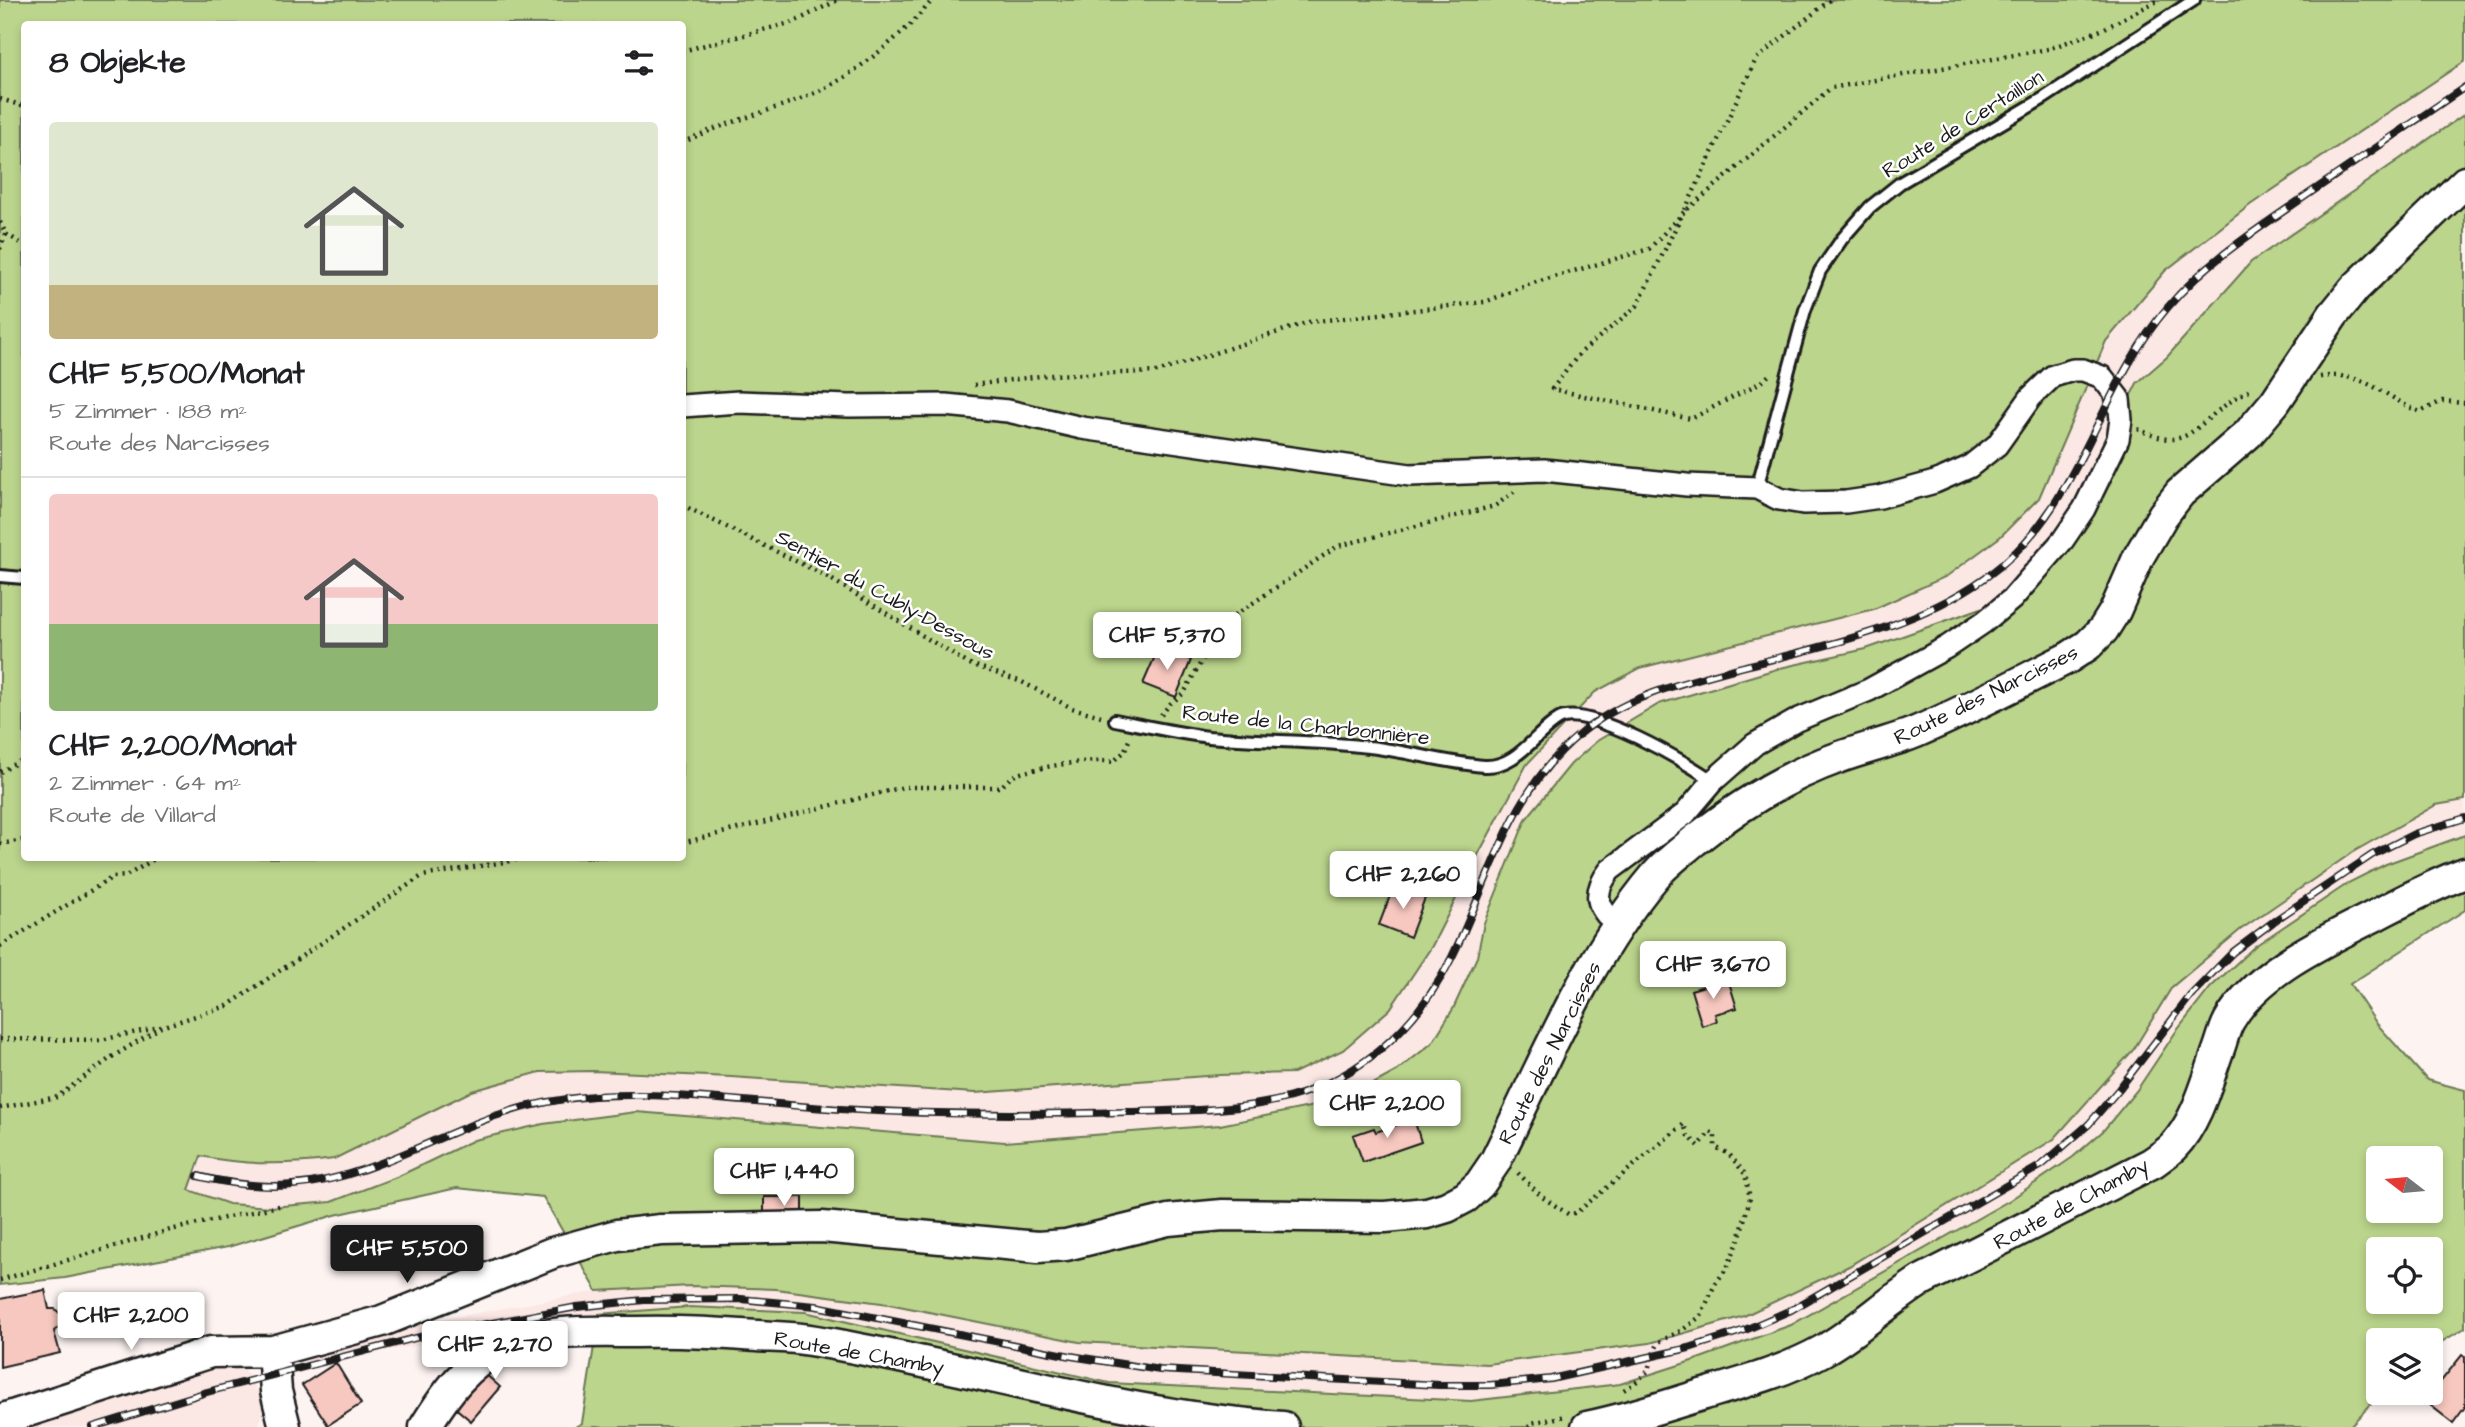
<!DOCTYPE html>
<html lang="de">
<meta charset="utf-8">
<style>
body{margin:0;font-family:"Architects Daughter",sans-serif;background:#f6f6f6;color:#202124;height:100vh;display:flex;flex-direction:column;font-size:26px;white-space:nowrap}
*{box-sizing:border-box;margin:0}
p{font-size:23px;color:#757577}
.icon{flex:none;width:38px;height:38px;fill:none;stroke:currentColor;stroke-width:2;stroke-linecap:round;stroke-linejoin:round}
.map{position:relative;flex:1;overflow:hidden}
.panel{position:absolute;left:21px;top:21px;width:665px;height:840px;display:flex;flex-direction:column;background:#fff;border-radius:7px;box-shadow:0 4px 10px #0003}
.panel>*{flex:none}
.needle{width:46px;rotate:286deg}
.fabs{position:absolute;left:2366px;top:1146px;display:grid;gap:14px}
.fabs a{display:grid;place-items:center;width:77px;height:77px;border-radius:7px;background:#fff;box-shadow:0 4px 10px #0003;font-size:35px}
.price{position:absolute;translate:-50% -60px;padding:0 16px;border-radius:7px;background:#fff;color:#222;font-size:23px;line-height:46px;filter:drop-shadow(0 2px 4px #0008)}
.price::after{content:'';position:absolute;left:50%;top:42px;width:21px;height:16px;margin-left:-10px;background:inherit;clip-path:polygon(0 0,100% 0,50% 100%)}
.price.selected{background:#1c1c1c;color:#fff}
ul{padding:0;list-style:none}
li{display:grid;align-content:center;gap:14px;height:371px;padding:0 28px}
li+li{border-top:2px solid #e0e0e0}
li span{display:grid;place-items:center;height:217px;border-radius:7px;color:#555}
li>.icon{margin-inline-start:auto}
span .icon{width:126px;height:126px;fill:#fffc;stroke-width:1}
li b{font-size:30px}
h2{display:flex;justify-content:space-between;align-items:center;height:84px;padding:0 28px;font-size:30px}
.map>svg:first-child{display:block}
</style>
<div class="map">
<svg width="2465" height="1427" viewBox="0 0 2465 1427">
<rect width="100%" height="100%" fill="#fdf4f2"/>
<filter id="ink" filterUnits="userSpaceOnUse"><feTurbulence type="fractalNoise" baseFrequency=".0143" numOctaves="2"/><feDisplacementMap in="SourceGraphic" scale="14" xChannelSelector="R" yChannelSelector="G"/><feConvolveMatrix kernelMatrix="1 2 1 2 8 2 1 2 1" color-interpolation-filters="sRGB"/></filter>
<g filter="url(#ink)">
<path fill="#fbe7e3" d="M2465,61V114L2251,262L2167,357L2137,383L2078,504L2022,580L1987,607L1866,649L1780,668L1659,704L1597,741L1571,764L1526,819L1484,923L1477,957L1453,1009L1432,1043L1397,1071L1344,1100L1220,1125L1005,1142L636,1112L399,1176L331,1202L271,1207L229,1204L189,1191L201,1156L237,1164L334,1159L472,1091L540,1072L593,1071L731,1077L975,1093L1220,1075L1294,1073L1390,1009L1432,946L1479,853L1527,764L1595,692L1640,668L1874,609L2039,498L2106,341L2165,271L2250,205Z
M2465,800V835L2386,864L2350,882L2255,946L2211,987L2175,1033L2137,1090L2103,1131L2073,1157L2010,1200L1791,1325L1695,1360L1620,1385L1471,1401L1109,1383L805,1312L689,1307L599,1314L413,1346L336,1360L295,1375L314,1352L412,1325L597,1291L691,1286L776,1289L889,1304L1079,1342L1487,1364L1650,1343L1744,1316L1849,1266L2054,1139L2134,1049L2172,987L2240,930L2353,852L2436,805Z
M237,1364L247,1373L265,1405L258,1427H20L218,1366Z"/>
<path fill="#bbd58c" stroke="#6c7854" stroke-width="2" fill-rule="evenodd" d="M0,0H2465V61L2250,205L2165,271L2106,341L2039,498L2000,537L1947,576L1874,609L1640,668L1595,692L1527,764L1479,853L1432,946L1390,1009L1343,1050L1294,1073L1220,1075L975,1093L731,1077L593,1071L540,1072L472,1091L334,1159C289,1165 246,1166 201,1156L189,1190L229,1204L271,1207L331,1202L399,1176L474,1140L543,1124L636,1112L1005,1142L1220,1125L1344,1100L1397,1071L1432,1043L1453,1009L1477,957L1484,923L1526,819L1571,764L1597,741L1659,704L1780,668L1866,649L1987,606L2022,580L2078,504L2137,383L2167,357L2251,262L2465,114V800L2436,805L2353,852L2240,930L2172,987L2134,1049L2054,1139L1849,1266L1744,1316L1650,1343L1487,1364L1079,1342L889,1304L776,1289L691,1286L597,1291L543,1197L457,1188L335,1215L228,1247L65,1278L0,1285ZM24,24H682V858H24Z
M2465,835V910L2350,984L2377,1024L2427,1080L2465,1090V1328L2431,1348V1340H2378V1393H2382L2349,1427H575L582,1423L599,1314L689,1307L805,1312L1109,1383L1471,1401L1620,1384L1695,1360L1791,1325L2010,1200L2073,1157L2103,1131L2137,1090L2175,1033L2211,987L2255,946L2350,882L2386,864ZM2378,1158H2431V1211H2378ZM2378,1250H2431V1302H2378Z"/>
<path fill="#f7c8bf" stroke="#1c1c1c" stroke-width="2" d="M1159,647L1191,660L1176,697L1143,684Z
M1416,886L1428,890L1410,937L1379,925L1393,888L1412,896Z
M1728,979L1737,1008L1715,1014L1717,1021L1702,1026L1691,990Z
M1414,1119L1421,1142L1363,1162L1353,1135L1374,1128L1376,1132Z
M764,1197H803V1220H764Z
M45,1290L49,1309H55L63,1316L61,1325L54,1331L60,1353L0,1367V1299Z
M2462,1355L2465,1357V1407L2453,1423L2425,1401Z
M336,1363L361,1404L328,1425L302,1385Z
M481,1370L500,1387L471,1421L452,1405Z"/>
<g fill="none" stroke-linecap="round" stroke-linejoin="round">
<defs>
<path id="lane" d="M1757,488L1805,310L1820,271L1842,239L1870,207L1900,183L2044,98L2194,0
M0,576L24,578
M1115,720C1146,726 1178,733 1209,737C1262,742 1316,740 1369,747C1407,751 1446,763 1484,766C1517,768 1535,733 1559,719C1586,703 1690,764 1713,781"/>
<path id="street" d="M682,406L739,402L849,406L945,405L1008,411L1082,428L1410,475L1544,470L1687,485L1757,488L1779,499L1803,503L1846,502L1880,497L1935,482L1969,467L1997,445L2031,397L2053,376L2073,370H2083L2102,377L2119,399L2121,420L2118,439L2084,509L2063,540L2012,599L1984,622L1947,647L1869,690L1797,720L1755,744L1713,781L1685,814L1610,870C1592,893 1596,907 1617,925"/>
<path id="secondary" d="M273,1351L276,1391L285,1427
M0,1420L211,1352L273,1351L382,1321L552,1253L617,1235L661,1230L822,1227L1038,1247L1066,1245L1168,1220L1223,1215L1385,1217L1427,1213L1447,1207L1466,1197L1480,1184L1495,1162C1542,1067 1586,958 1655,876C1666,863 1681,852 1694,841C1739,805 1786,776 1840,757C1865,748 1891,742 1916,732C1968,710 2018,683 2068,658L2088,645L2103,630L2115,611L2139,556L2163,515L2180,493L2248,434L2275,402L2333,315L2355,288L2465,182
M425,1427C446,1393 467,1363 505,1346C546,1329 592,1332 636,1332C676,1331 717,1333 757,1336C775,1337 793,1337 810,1340C969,1366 1122,1416 1283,1427
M1587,1427C1626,1419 1663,1407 1701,1395C1742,1383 1784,1372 1822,1351C1858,1331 1887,1302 1922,1280L2152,1163C2159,1158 2167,1153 2173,1147C2197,1122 2207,1082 2218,1051C2222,1041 2224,1030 2229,1021C2258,970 2328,940 2378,914C2407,899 2435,884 2465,873"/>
</defs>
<use href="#lane" stroke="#1c1c1c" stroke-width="16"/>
<use href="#street" stroke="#1c1c1c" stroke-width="26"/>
<use href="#secondary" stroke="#1c1c1c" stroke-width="35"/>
<path stroke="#1c1c1c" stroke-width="4.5" stroke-dasharray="2 5" stroke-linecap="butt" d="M682,51L794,22L838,0
M0,99L24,106
M682,143C726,121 775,111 819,91C853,76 910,30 932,0
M1685,210L1756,59L1830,0
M1681,217L1637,306L1580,353L1552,389L1691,419L1763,381L1771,373
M0,222L6,234L24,245
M0,249L6,234
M2320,377C2364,370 2384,397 2420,412L2442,401L2465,403
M974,385L1048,375L1157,372L1309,322L1485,302L1533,283L1649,249L1683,213L1831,88L2048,49L2101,30L2155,2H2161
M2138,429C2182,450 2187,435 2219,410C2229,402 2240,395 2251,389
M682,505L826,576L967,663L1022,682L1072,708L1101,716
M1161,715L1170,704L1184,693L1218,631L1235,615L1338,546L1495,506L1514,492
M0,772L24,759
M682,843L904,787H1001C1006,782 1011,776 1018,774C1038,767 1094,758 1113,762L1124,752L1130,738
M0,844L24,840
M0,946L113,877L126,876L156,858
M0,1039L101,1040L155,1028
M0,1108L57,1097L112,1057L161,1027L227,1006L422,876L527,858
M1518,1173L1542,1197L1568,1214L1576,1213L1684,1124L1688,1136L1699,1146L1710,1132L1715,1134V1147L1729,1154L1745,1174L1750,1198L1739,1240L1727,1268L1715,1284L1701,1316L1684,1329L1659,1342L1651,1358L1648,1371L1635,1383L1622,1391
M0,1280L170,1230L283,1205
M1529,1427L1531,1423L1566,1416"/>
<use href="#lane" stroke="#fff" stroke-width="10"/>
<use href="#street" stroke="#fff" stroke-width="21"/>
<use href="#secondary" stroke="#fff" stroke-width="30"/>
<defs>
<path id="rail" d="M198,1176C230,1184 261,1188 293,1185C357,1180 415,1147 474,1124C512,1108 553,1099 594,1096C674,1091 760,1104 840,1109C937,1115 1032,1115 1128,1112C1182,1110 1239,1112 1291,1097C1363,1076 1419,1024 1452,957C1491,878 1509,792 1580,734C1622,698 1678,684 1730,670C1817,647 1912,630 1986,577C2082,509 2095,392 2168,307C2207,261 2258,229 2307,195C2359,159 2412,123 2465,87
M93,1427L207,1392L423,1336L577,1307L644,1300L741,1299L816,1306L1071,1356L1160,1370L1439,1385H1490L1551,1379L1689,1348L1745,1330L1791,1310L2042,1165L2089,1124L2119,1089L2191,995L2233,952L2277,919L2372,855L2414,834L2465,818"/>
</defs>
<use href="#rail" stroke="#1c1c1c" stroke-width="8"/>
<use href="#rail" stroke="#fff" stroke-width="5" stroke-dasharray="16" stroke-linecap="butt"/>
</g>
</g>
<g text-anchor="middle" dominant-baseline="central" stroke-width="5" stroke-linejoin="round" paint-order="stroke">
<g font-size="21" fill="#1c1c1c" stroke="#fff">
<text transform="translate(1963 124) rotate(-32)">Route de Certaillon</text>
<text transform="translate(885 595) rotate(29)">Sentier du Cubly-Dessous</text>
<text transform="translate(1986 695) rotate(-26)">Route des Narcisses</text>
<text transform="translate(1306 725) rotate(6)">Route de la Charbonnière</text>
<text transform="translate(1550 1053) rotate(-63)">Route des Narcisses</text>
<text transform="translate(2071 1204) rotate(-28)">Route de Chamby</text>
<text transform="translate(859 1353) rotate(10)">Route de Chamby</text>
</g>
</g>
</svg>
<div class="fabs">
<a><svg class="needle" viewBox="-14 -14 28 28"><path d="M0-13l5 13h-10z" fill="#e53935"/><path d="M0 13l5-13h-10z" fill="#757577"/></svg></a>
<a><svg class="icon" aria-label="locate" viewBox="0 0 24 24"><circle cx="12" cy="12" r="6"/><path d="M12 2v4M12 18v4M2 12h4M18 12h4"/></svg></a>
<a><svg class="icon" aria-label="layers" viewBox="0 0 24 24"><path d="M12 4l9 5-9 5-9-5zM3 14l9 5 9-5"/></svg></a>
</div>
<b class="price" style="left:1167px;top:672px">CHF 5,370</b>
<b class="price" style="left:1403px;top:911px">CHF 2,260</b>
<b class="price" style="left:1713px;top:1001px">CHF 3,670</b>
<b class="price" style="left:1387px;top:1140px">CHF 2,200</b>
<b class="price" style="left:784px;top:1208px">CHF 1,440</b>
<b class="price selected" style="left:407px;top:1285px">CHF 5,500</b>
<b class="price" style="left:131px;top:1352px">CHF 2,200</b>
<b class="price" style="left:495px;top:1381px">CHF 2,270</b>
<section class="panel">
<h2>8 Objekte<svg class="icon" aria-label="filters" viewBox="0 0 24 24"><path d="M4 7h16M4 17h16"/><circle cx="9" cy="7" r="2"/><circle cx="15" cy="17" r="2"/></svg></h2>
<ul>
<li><span style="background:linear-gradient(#dfe7d0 75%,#c2b280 0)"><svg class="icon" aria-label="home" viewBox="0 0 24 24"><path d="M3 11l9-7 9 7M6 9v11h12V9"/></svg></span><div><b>CHF 5,500/Monat</b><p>5 Zimmer · 188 m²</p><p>Route des Narcisses</p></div></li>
<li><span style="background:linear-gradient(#f6c9c9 60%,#8fb573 0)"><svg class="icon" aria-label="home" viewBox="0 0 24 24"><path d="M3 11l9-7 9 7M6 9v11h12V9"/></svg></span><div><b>CHF 2,200/Monat</b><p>2 Zimmer · 64 m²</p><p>Route de Villard</p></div></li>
</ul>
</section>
</div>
